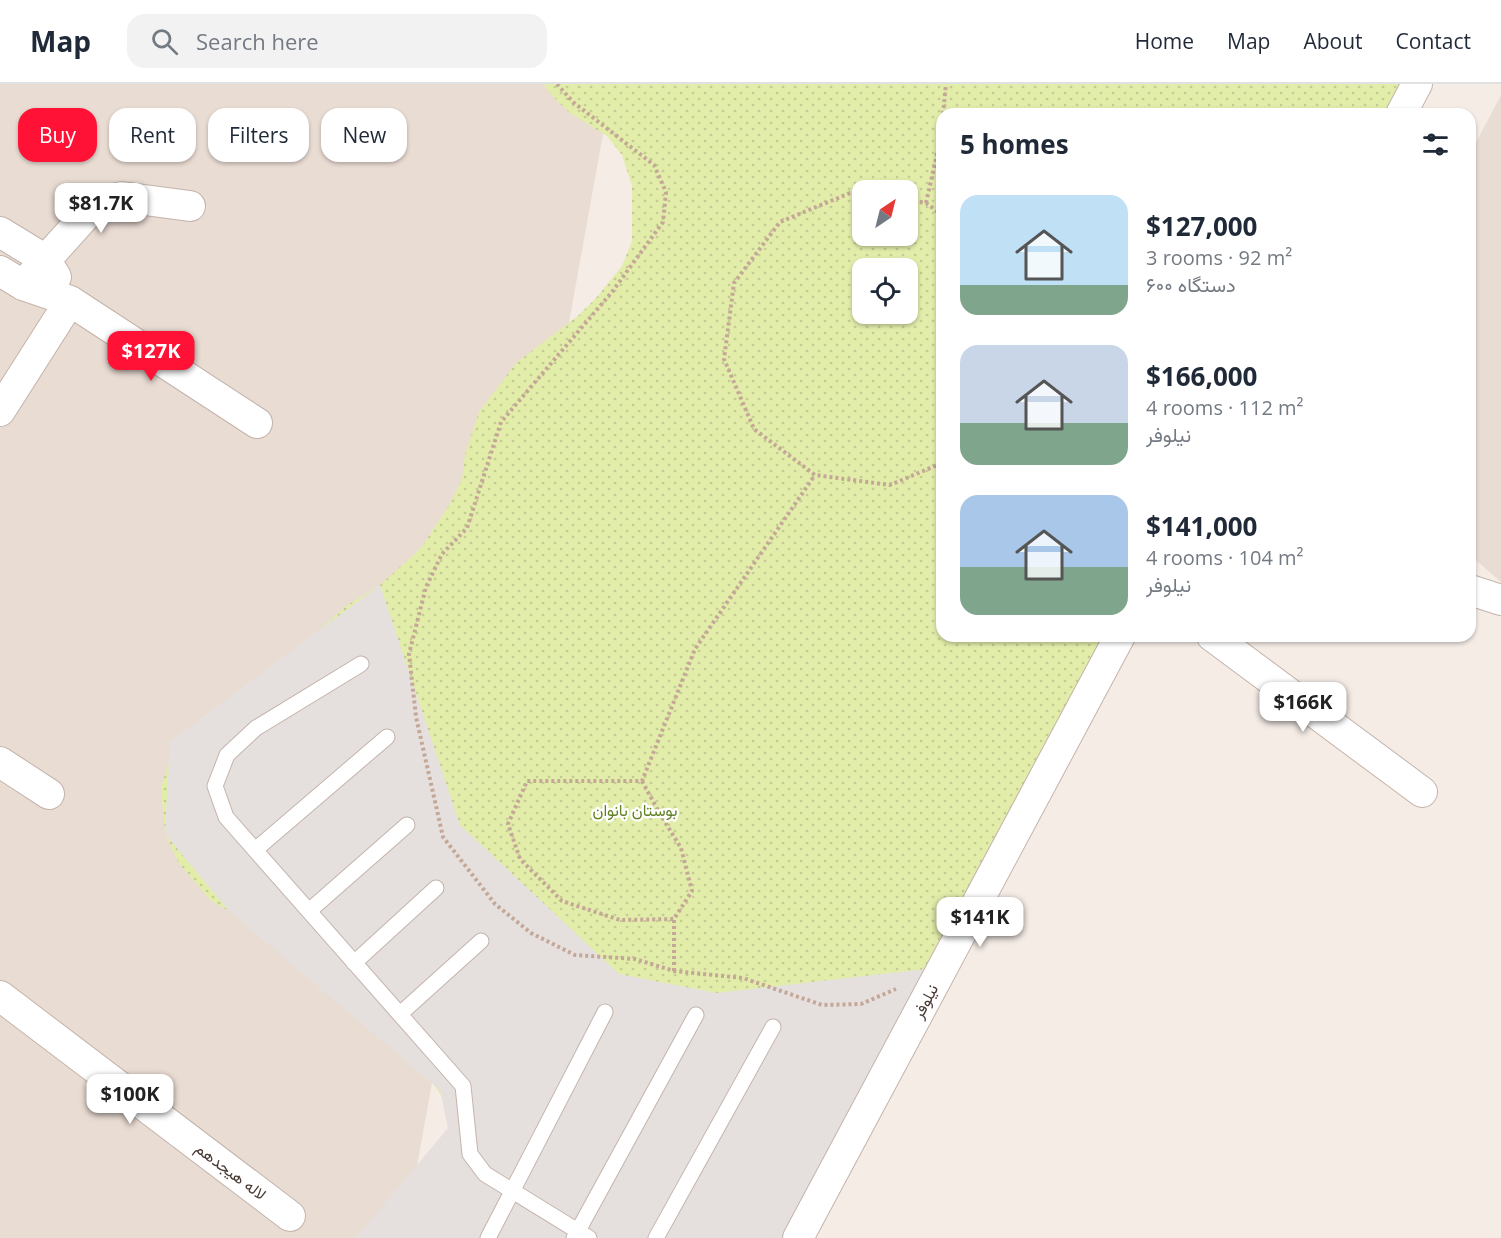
<!DOCTYPE html>
<meta charset="utf-8">
<style>
body{margin:0;font-family:"Open Sans",Vazirmatn,sans-serif;background:#f2f2f3;color:#1f2937;height:100vh;display:flex;flex-direction:column;font-size:22px;white-space:nowrap}
*{box-sizing:border-box;margin:0}
p{font-size:20px;color:#747a83}
.icon{flex:none;width:33px;height:33px;fill:none;stroke:currentColor;stroke-width:2;stroke-linecap:round;stroke-linejoin:round}
.map{position:relative;flex:1;overflow:hidden}
.details{position:absolute;left:936px;top:24px;width:540px;height:534px;display:flex;flex-direction:column;background:#fff;border-radius:18px;box-shadow:0 2px 4px #0004}
.details>*{flex:none}
.top-card{position:absolute;left:18px;top:24px;width:570px;height:54px;display:flex;gap:12px}
.needle{width:39px;rotate:35deg}
.controls{position:absolute;left:852px;top:96px;display:grid;gap:12px}
.controls a{display:grid;place-items:center;width:66px;height:66px;border-radius:12px;background:#fff;box-shadow:0 2px 4px #0004;font-size:30px}
.price{position:absolute;translate:-50% -51px;padding:0 14px;border-radius:12px;background:#fff;color:#222;font-size:20px;line-height:39px;filter:drop-shadow(0 2px 3px #0008)}
.price::after{content:'';position:absolute;left:50%;top:36px;width:18px;height:14px;margin-left:-9px;background:inherit;clip-path:polygon(0 0,100% 0,50% 100%)}
.price.selected{background:#ff1235;color:#fff}
ul{padding:0;list-style:none}
li{display:flex;align-items:center;gap:18px;height:150px;padding:0 24px}
li span{display:grid;place-items:center;flex:none;width:168px;height:120px;border-radius:18px;color:#555}
li>.icon{margin-inline-start:auto}
span .icon{width:72px;height:72px;fill:#fffc;stroke-width:1}
li b{font-size:26px}
h2{display:flex;justify-content:space-between;align-items:center;height:72px;padding:0 24px;font-size:26px}
.pill{padding:0 21px;border-radius:18px;background:#fff;box-shadow:0 2px 4px #0004;font-size:21px;line-height:54px}
.pill.selected{background:#ff1235;color:#fff}
header{display:flex;align-items:center;gap:36px;box-sizing:border-box;height:84px;padding:0 30px;background:#fff;border-bottom:2px solid #e0e1e3}
header strong{font-size:28px}
nav{display:flex;gap:33px;margin-inline-start:auto;font-size:21px}
.search{width:420px;height:54px;background:#f2f2f3;display:flex;align-items:center;gap:15px;box-sizing:border-box;padding:0 21px;border-radius:18px;color:#747a83;font-size:22px}
.map>svg:first-child{display:block}
</style>
<header>
<strong>Map</strong>
<div class="search"><svg class="icon" aria-label="search" viewBox="0 0 24 24"><circle cx="10" cy="10" r="6"/><path d="M15 15l6 6"/></svg>Search here</div>
<nav><a>Home</a><a>Map</a><a>About</a><a>Contact</a></nav>
</header>
<div class="map">
<svg width="1501" height="1154" viewBox="0 0 1501 1154">
<defs>
<pattern id="grass-dots" width="8" height="8" patternUnits="userSpaceOnUse" patternTransform="scale(1.5)"><rect width="8" height="8" fill="#e3edaa"/><path d="M2 2h.1M6 6h.1" fill="none" stroke="#c4cc93" stroke-width="1.8" stroke-linecap="round"/></pattern>
</defs>
<rect width="100%" height="100%" fill="#f5ece6"/>
<path fill="#e9dcd3" d="M0,0H612L404,1154H0Z
M1501,11V498L1470,471V70Z"/>
<path fill="url(#grass-dots)" fill-rule="evenodd" d="M545,0H1403L1387,30H942V552H1110L790,1154L448,1044C445,1015 443,1010 423,989L229,827L210,816L178,778L165,750L161,703L168,681L194,644L224,617L309,555L346,522L380,501L421,464L449,421L462,395L465,371L479,328L516,279L579,231L596,214L622,182L632,157V102L622,71L607,52L570,29L557,17L545,3ZM862,106H908V152H862ZM862,184H908V230H862Z"/>
<path fill="#e5e0de" d="M380,501L460,741L619,890L716,909L934,884L790,1154H356L448,1044L440,1006L229,827L165,750L170,657Z"/>
<g fill="none" stroke-linecap="round" stroke-linejoin="round">
<defs>
<path id="service" d="M361,580L256,644L227,671L215,702L226,733L463,1002L470,1070L485,1090L589,1154
M255,766L387,653
M309,827L407,741
M354,879L436,804
M400,930L481,857
M488,1154L605,928
M574,1154L696,931
M656,1154L773,943"/>
<path id="minor" d="M1401,30L1417,0
M0,148L46,176L56,193
M0,187L23,201L70,217L257,339
M23,201L86,131L100,118L122,113L190,122
M0,327L70,217
M1470,506L1501,516
M1212,552L1422,708
M0,678L49,710
M0,912L290,1132
M798,1154L1120,552"/>
</defs>
<use href="#service" stroke="#c4b3aa" stroke-width="17"/>
<use href="#minor" stroke="#c4b3aa" stroke-width="32"/>
<path stroke="#c4a797" stroke-width="4" stroke-dasharray="3 3" stroke-linecap="butt" d="M557,0L573,18L654,81L666,108L663,138L612,208L501,338L467,444L442,470L426,503L409,570L416,633L443,753L495,820L531,849L575,871L635,875L674,887L743,894L822,921L861,920L896,905
M943,30L946,0
M862,110L850,109L780,138L734,199L724,275L754,345L815,391L890,401L942,379
M908,116L926,119L942,131
M926,119L940,57L942,38
M642,697L660,730L681,764L692,807L674,835L620,836L562,817L520,775L508,740L527,697H642L695,565L815,391
M674,887V835"/>
<use href="#service" stroke="#fff" stroke-width="15"/>
<use href="#minor" stroke="#fff" stroke-width="30"/>
</g>
<g text-anchor="middle" dominant-baseline="central" stroke-width="4.5" stroke-linejoin="round" paint-order="stroke">
<g font-size="16" fill="#618022" stroke="#fff">
<text x="635" y="726">بوستان بانوان</text>
</g>
<g font-size="16" fill="#483a34" stroke="#fff">
<text transform="translate(925 917) rotate(-62)">نیلوفر</text>
<text transform="translate(231 1087) rotate(37)">لاله هیجدهم</text>
</g>
</g>
</svg>
<div class="controls">
<a><svg class="needle" viewBox="-14 -14 28 28"><path d="M0-13l5 13h-10z" fill="#e53935"/><path d="M0 13l5-13h-10z" fill="#747a83"/></svg></a>
<a><svg class="icon" aria-label="locate" viewBox="0 0 24 24"><circle cx="12" cy="12" r="6"/><path d="M12 2v4M12 18v4M2 12h4M18 12h4"/></svg></a>
</div>
<b class="price" style="left:101px;top:150px">$81.7K</b>
<b class="price selected" style="left:151px;top:298px">$127K</b>
<b class="price" style="left:1303px;top:649px">$166K</b>
<b class="price" style="left:980px;top:864px">$141K</b>
<b class="price" style="left:130px;top:1041px">$100K</b>
<div class="top-card">
<a class="pill selected">Buy</a>
<a class="pill">Rent</a>
<a class="pill">Filters</a>
<a class="pill">New</a>
</div>
<section class="details">
<h2>5 homes<svg class="icon" aria-label="filters" viewBox="0 0 24 24"><path d="M4 7h16M4 17h16"/><circle cx="9" cy="7" r="2"/><circle cx="15" cy="17" r="2"/></svg></h2>
<ul>
<li><span style="background:linear-gradient(#bfe0f5 75%,#7fa58c 0)"><svg class="icon" aria-label="home" viewBox="0 0 24 24"><path d="M3 11l9-7 9 7M6 9v11h12V9"/></svg></span><div><b>$127,000</b><p>3 rooms · 92 m²</p><p>۶۰۰ دستگاه</p></div></li>
<li><span style="background:linear-gradient(#c9d6e8 65%,#7fa58c 0)"><svg class="icon" aria-label="home" viewBox="0 0 24 24"><path d="M3 11l9-7 9 7M6 9v11h12V9"/></svg></span><div><b>$166,000</b><p>4 rooms · 112 m²</p><p>نیلوفر</p></div></li>
<li><span style="background:linear-gradient(#a9c7e8 60%,#7fa58c 0)"><svg class="icon" aria-label="home" viewBox="0 0 24 24"><path d="M3 11l9-7 9 7M6 9v11h12V9"/></svg></span><div><b>$141,000</b><p>4 rooms · 104 m²</p><p>نیلوفر</p></div></li>
</ul>
</section>
</div>
